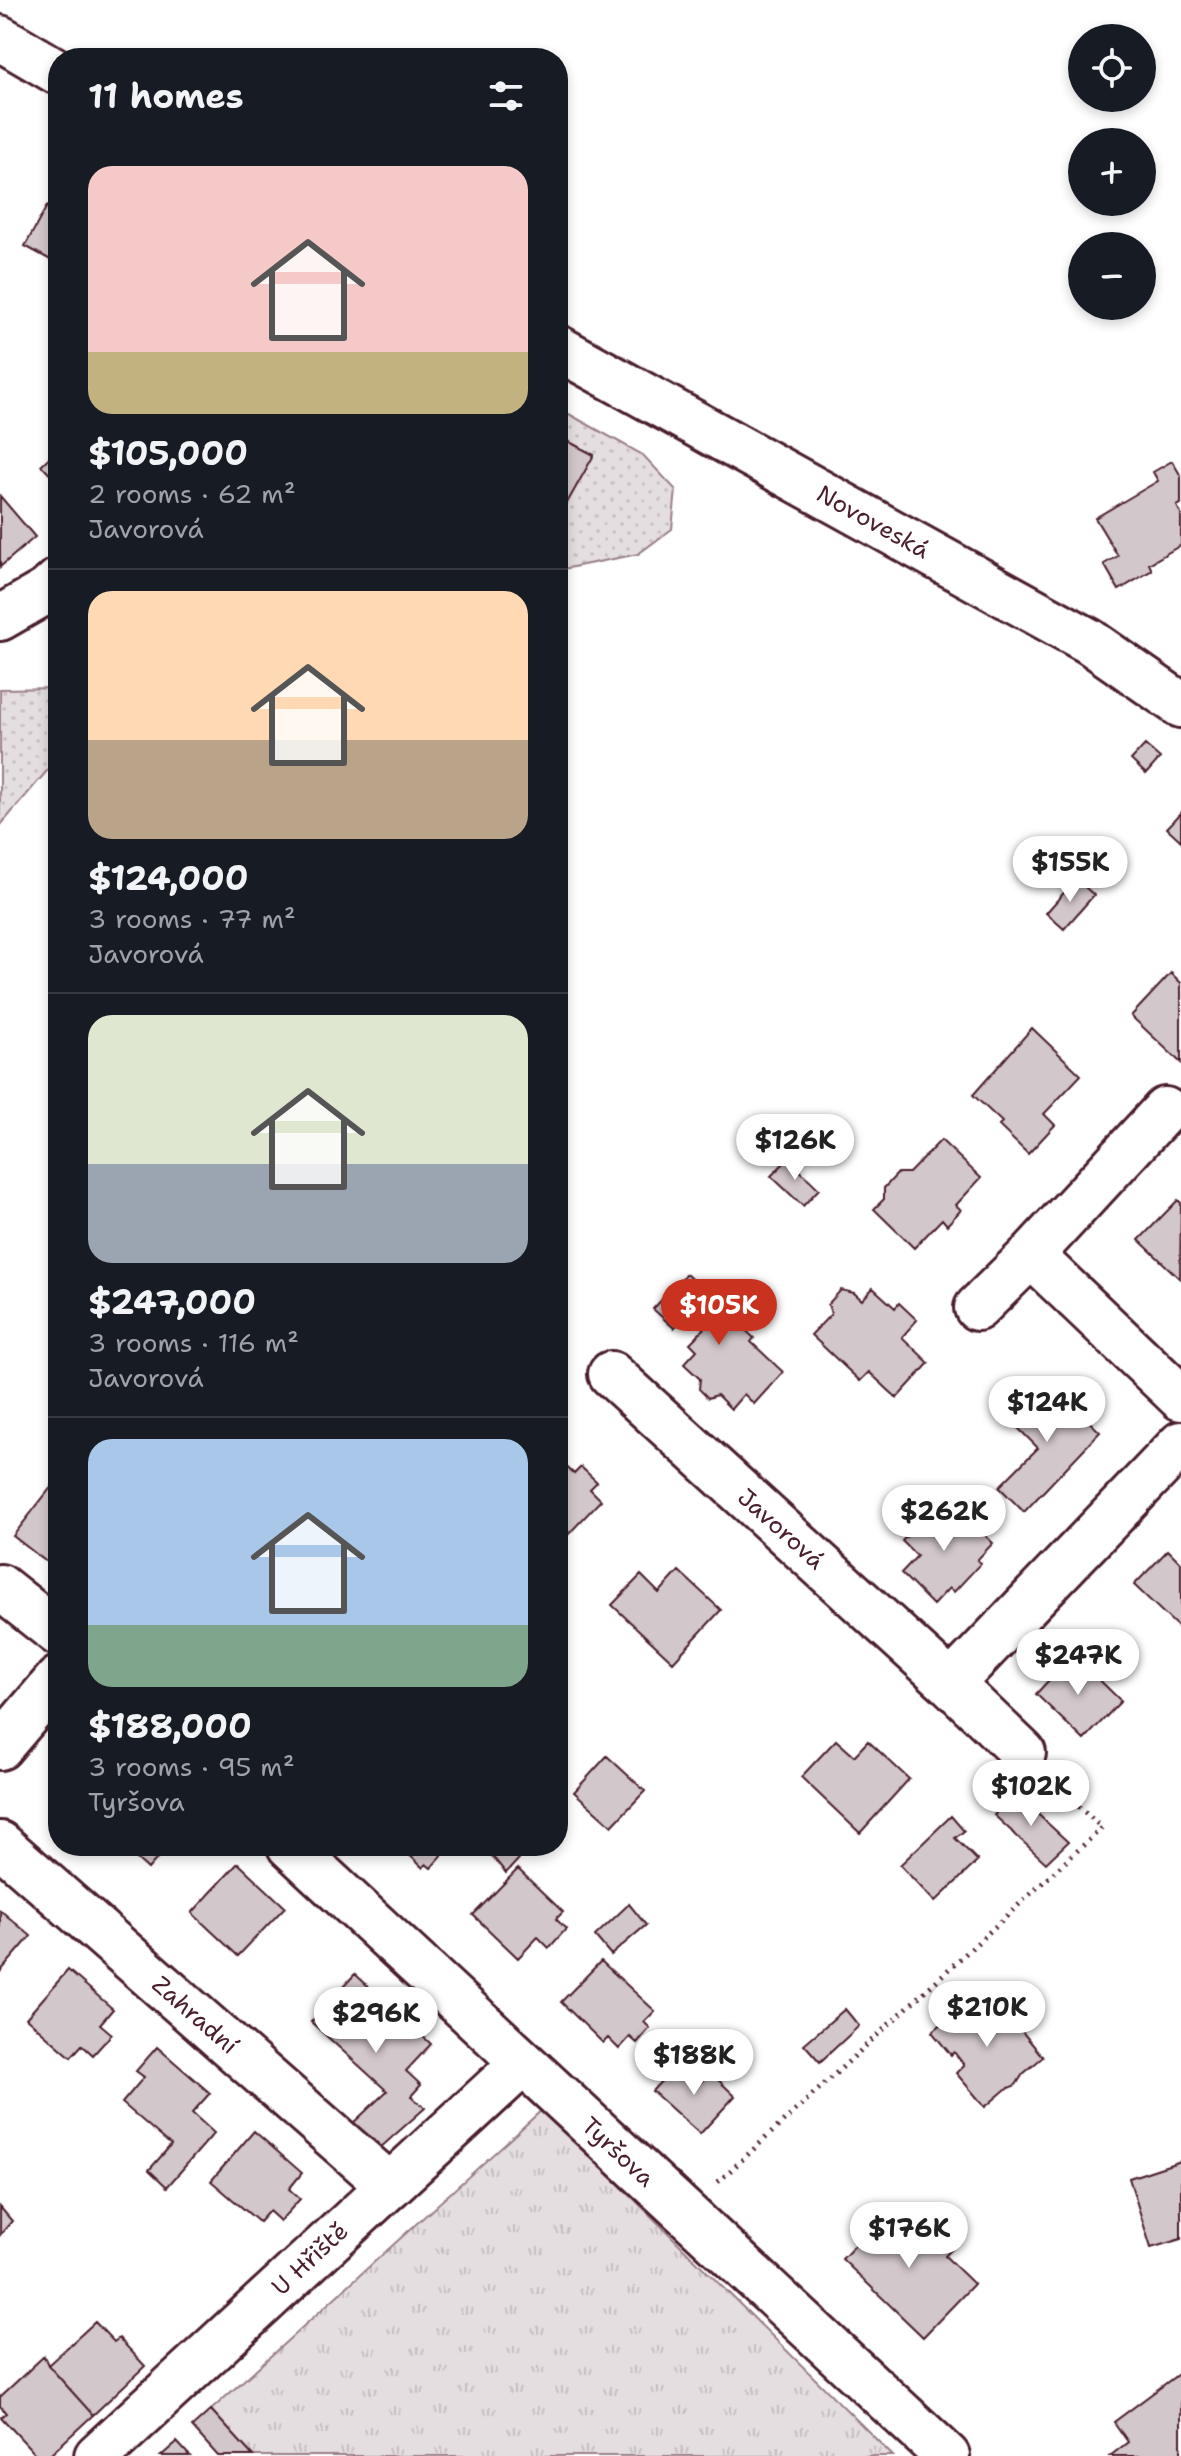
<!DOCTYPE html>
<meta charset="utf-8">
<style>
body{margin:0;font-family:"Shantell Sans",sans-serif;background:#20242c;color:#f1f3f6;height:100vh;display:flex;flex-direction:column;font-size:30px;white-space:nowrap}
*{box-sizing:border-box;margin:0}
p{font-size:26px;color:#9ea1a6}
.icon{flex:none;width:44px;height:44px;fill:none;stroke:currentColor;stroke-width:2;stroke-linecap:round;stroke-linejoin:round}
.map{position:relative;flex:1;overflow:hidden}
.side{position:absolute;left:48px;top:48px;width:520px;height:1808px;display:flex;flex-direction:column;background:#171b24;border-radius:32px;box-shadow:0 4px 12px #0003}
.side>*{flex:none}
.buttons{position:absolute;left:1068px;top:24px;display:grid;gap:16px}
.buttons a{display:grid;place-items:center;width:88px;height:88px;border-radius:50%;background:#171b24;box-shadow:0 4px 12px #0003;font-size:40px}
.price{position:absolute;translate:-50% -68px;padding:0 18px;border-radius:28px;background:#fff;color:#222;font-size:26px;line-height:52px;filter:drop-shadow(0 2px 4px #0008)}
.price::after{content:'';position:absolute;left:50%;top:48px;width:24px;height:18px;margin-left:-12px;background:inherit;clip-path:polygon(0 0,100% 0,50% 100%)}
.price.active{background:#c8321e;color:#fff}
ul{padding:0;list-style:none}
li{display:grid;align-content:center;gap:16px;height:424px;padding:0 40px}
li+li{border-top:2px solid #363941}
li span{display:grid;place-items:center;height:248px;border-radius:24px;color:#555}
li>.icon{margin-inline-start:auto}
span .icon{width:144px;height:144px;fill:#fffc;stroke-width:1}
li b{font-size:34px}
h2{display:flex;justify-content:space-between;align-items:center;height:96px;padding:0 40px;font-size:34px}
.map>svg:first-child{display:block}
</style>
<div class="map">
<svg width="1181" height="2456" viewBox="0 0 1181 2456">
<defs>
<pattern id="park-tufts" width="24" height="20" patternUnits="userSpaceOnUse" patternTransform="scale(2)"><rect width="24" height="20" fill="#e5dee0"/><path d="M3 7l-1-3M5 7V3M7 7l1-3M15 17l-1-3M17 17v-4M19 17l1-3" fill="none" stroke="#c6bec0"/></pattern>
<pattern id="garden-dots" width="8" height="8" patternUnits="userSpaceOnUse" patternTransform="scale(2)"><rect width="8" height="8" fill="#e5dee0"/><path d="M2 2h.1M6 6h.1" fill="none" stroke="#c6bec0" stroke-width="1.8" stroke-linecap="round"/></pattern>
</defs>
<rect width="100%" height="100%" fill="#fff"/>
<filter id="ink" filterUnits="userSpaceOnUse"><feTurbulence type="fractalNoise" baseFrequency=".0125" numOctaves="2"/><feDisplacementMap in="SourceGraphic" scale="16" xChannelSelector="R" yChannelSelector="G"/><feConvolveMatrix kernelMatrix="1 2 1 2 8 2 1 2 1" color-interpolation-filters="sRGB"/></filter>
<g filter="url(#ink)">
<path fill="url(#park-tufts)" stroke="#987e86" stroke-width="2" d="M543,2109L893,2456H253L211,2410Z"/>
<path fill="url(#garden-dots)" stroke="#987e86" stroke-width="2" d="M558,408L643,455L676,490L672,529L638,554L558,570Z
M58,688V758L0,826V689Z"/>
<path fill="#d2c7cb" stroke="#4a1f2b" stroke-width="2" d="M47,206L58,212V264L25,246Z
M558,436L594,455L558,519Z
M58,449V483L41,465Z
M1172,461L1181,476V504L1177,506L1181,514V545L1149,564L1152,570L1119,590L1104,564L1118,556L1095,518L1158,481L1153,472Z
M0,496L35,537L0,567Z
M1145,745L1160,758L1146,774L1131,760Z
M1181,813V841L1167,828Z
M1076,879L1094,895L1064,929L1046,913Z
M1171,973L1181,983V1063L1131,1016Z
M1032,1028L1081,1075L1044,1114L1055,1125L1028,1154L999,1126L1002,1122L973,1095Z
M941,1140L981,1178L956,1205L961,1210L947,1225L942,1219L914,1248L874,1209L884,1199V1188L898,1173H909Z
M788,1159L819,1189L803,1206L771,1176Z
M1178,1200L1181,1203L1180,1279L1139,1240Z
M686,1274L754,1338L751,1342L783,1372L754,1404L744,1394L731,1409L717,1395L708,1398L699,1389L700,1379L684,1364L697,1350L690,1343L704,1329L688,1313L674,1328L653,1309Z
M873,1288L895,1308L899,1303L917,1320L902,1337L929,1363L897,1398L869,1372L860,1381L811,1335L831,1314L828,1304L841,1290L854,1293L862,1300Z
M1047,1381L1100,1432L1024,1512L999,1487L1038,1448L1010,1420Z
M558,1459L574,1474L581,1467L597,1482L590,1489L601,1500L562,1541L558,1537Z
M56,1481L58,1483V1571L13,1536Z
M952,1504L993,1543L977,1560L981,1563L954,1592L949,1588L933,1605L901,1573L917,1556L902,1541L929,1513L936,1520Z
M1168,1550L1181,1563V1630L1134,1585Z
M679,1571L721,1610L673,1662L612,1605L641,1575L659,1593Z
M1073,1654L1121,1701L1084,1740L1036,1694Z
M836,1740L854,1756L868,1741L909,1779L860,1833L801,1777Z
M607,1756L645,1791L612,1826L574,1792Z
M1016,1794L1068,1842L1046,1863L994,1815Z
M951,1816L964,1831L955,1838L978,1861L935,1902L900,1865Z
M129,1846H168L148,1869L126,1849Z
M400,1846H450L431,1868L426,1864L423,1868Z
M499,1846H531L506,1873L491,1855Z
M238,1863L285,1907L238,1956L192,1913Z
M518,1869L563,1912L556,1919L566,1929L549,1948L538,1937L518,1958L473,1915Z
M629,1904L646,1925L611,1955L595,1936Z
M0,1910L31,1936L0,1972Z
M601,1961L655,2011L644,2022L650,2028L637,2043L630,2037L619,2049L608,2038L603,2043L561,2002Z
M68,1970L113,2009L100,2024L112,2034L93,2055L82,2045L71,2057L26,2018Z
M355,1974L431,2044L406,2071L421,2085L411,2096L425,2108L379,2149L351,2125L387,2091L311,2022Z
M981,1991L1011,2027L1015,2023L1043,2057L1023,2074L1016,2085L1006,2089L985,2107L956,2073L964,2065L954,2052L951,2055L932,2032Z
M845,2009L859,2026L820,2062L804,2044Z
M157,2047L210,2093L192,2113L214,2133L167,2187L149,2170L171,2145L122,2103L144,2077L136,2071Z
M679,2062L701,2082L710,2072L735,2096L700,2134L652,2091Z
M254,2131L302,2173L289,2189L300,2199L280,2221L269,2211L259,2222L211,2181Z
M1181,2161V2239L1151,2248L1129,2178Z
M893,2206L918,2230L925,2222L953,2248L945,2256L974,2284L923,2337L842,2259Z
M0,2207L12,2221L0,2235Z
M95,2322L114,2342L119,2338L145,2366L93,2415L48,2365Z
M44,2356L48,2365L93,2415L49,2456H37L1,2417L6,2413L0,2406V2397Z
M1181,2372V2456H1110L1128,2442L1114,2422Z
M211,2410L253,2456H218L192,2427Z
M177,2442L190,2456H161Z"/>
<g fill="none" stroke-linecap="round" stroke-linejoin="round">
<defs>
<path id="street" d="M0,618L47,591L58,581
M1165,1110L1031,1255L1181,1398
M977,1308L1031,1255
M611,1374L951,1684L1181,1444
M0,1587L58,1633
M951,1684L1023,1753
M0,1747L58,1679
M0,1844L390,2186
M290,1846L947,2456
M97,2456L523,2063"/>
<path id="secondary" d="M0,38L58,72
M558,348L1089,641L1181,705"/>
</defs>
<use href="#street" stroke="#4a1f2b" stroke-width="50"/>
<use href="#secondary" stroke="#4a1f2b" stroke-width="50"/>
<path stroke="#4a1f2b" stroke-width="5" stroke-dasharray="2 6" stroke-linecap="butt" d="M718,2182L1102,1828L1052,1782"/>
<use href="#street" stroke="#fff" stroke-width="44"/>
<use href="#secondary" stroke="#fff" stroke-width="44"/>
</g>
</g>
<g text-anchor="middle" dominant-baseline="central" stroke-width="7" stroke-linejoin="round" paint-order="stroke">
<g font-size="24" fill="#4a1f2b" stroke="#fff">
<text transform="translate(873 522) rotate(29)">Novoveská</text>
<text transform="translate(781 1529) rotate(42)">Javorová</text>
<text transform="translate(195 2015) rotate(41)">Zahradní</text>
<text transform="translate(618 2152) rotate(43)">Tyršova</text>
<text transform="translate(310 2259) rotate(-43)">U Hřiště</text>
</g>
</g>
</svg>
<div class="buttons">
<a><svg class="icon" aria-label="locate" viewBox="0 0 24 24"><circle cx="12" cy="12" r="6"/><path d="M12 2v4M12 18v4M2 12h4M18 12h4"/></svg></a>
<a>+</a>
<a>−</a>
</div>
<b class="price" style="left:1070px;top:904px">$155K</b>
<b class="price" style="left:795px;top:1182px">$126K</b>
<b class="price active" style="left:719px;top:1347px">$105K</b>
<b class="price" style="left:1047px;top:1444px">$124K</b>
<b class="price" style="left:944px;top:1553px">$262K</b>
<b class="price" style="left:1078px;top:1697px">$247K</b>
<b class="price" style="left:1031px;top:1828px">$102K</b>
<b class="price" style="left:987px;top:2049px">$210K</b>
<b class="price" style="left:376px;top:2055px">$296K</b>
<b class="price" style="left:694px;top:2097px">$188K</b>
<b class="price" style="left:909px;top:2270px">$176K</b>
<section class="side">
<h2>11 homes<svg class="icon" aria-label="filters" viewBox="0 0 24 24"><path d="M4 7h16M4 17h16"/><circle cx="9" cy="7" r="2"/><circle cx="15" cy="17" r="2"/></svg></h2>
<ul>
<li><span style="background:linear-gradient(#f6c9c9 75%,#c2b280 0)"><svg class="icon" aria-label="home" viewBox="0 0 24 24"><path d="M3 11l9-7 9 7M6 9v11h12V9"/></svg></span><div><b>$105,000</b><p>2 rooms · 62 m²</p><p>Javorová</p></div></li>
<li><span style="background:linear-gradient(#ffd9b3 60%,#b9a48a 0)"><svg class="icon" aria-label="home" viewBox="0 0 24 24"><path d="M3 11l9-7 9 7M6 9v11h12V9"/></svg></span><div><b>$124,000</b><p>3 rooms · 77 m²</p><p>Javorová</p></div></li>
<li><span style="background:linear-gradient(#dfe7d0 60%,#9aa5b1 0)"><svg class="icon" aria-label="home" viewBox="0 0 24 24"><path d="M3 11l9-7 9 7M6 9v11h12V9"/></svg></span><div><b>$247,000</b><p>3 rooms · 116 m²</p><p>Javorová</p></div></li>
<li><span style="background:linear-gradient(#a9c7e8 75%,#7fa58c 0)"><svg class="icon" aria-label="home" viewBox="0 0 24 24"><path d="M3 11l9-7 9 7M6 9v11h12V9"/></svg></span><div><b>$188,000</b><p>3 rooms · 95 m²</p><p>Tyršova</p></div></li>
</ul>
</section>
</div>
